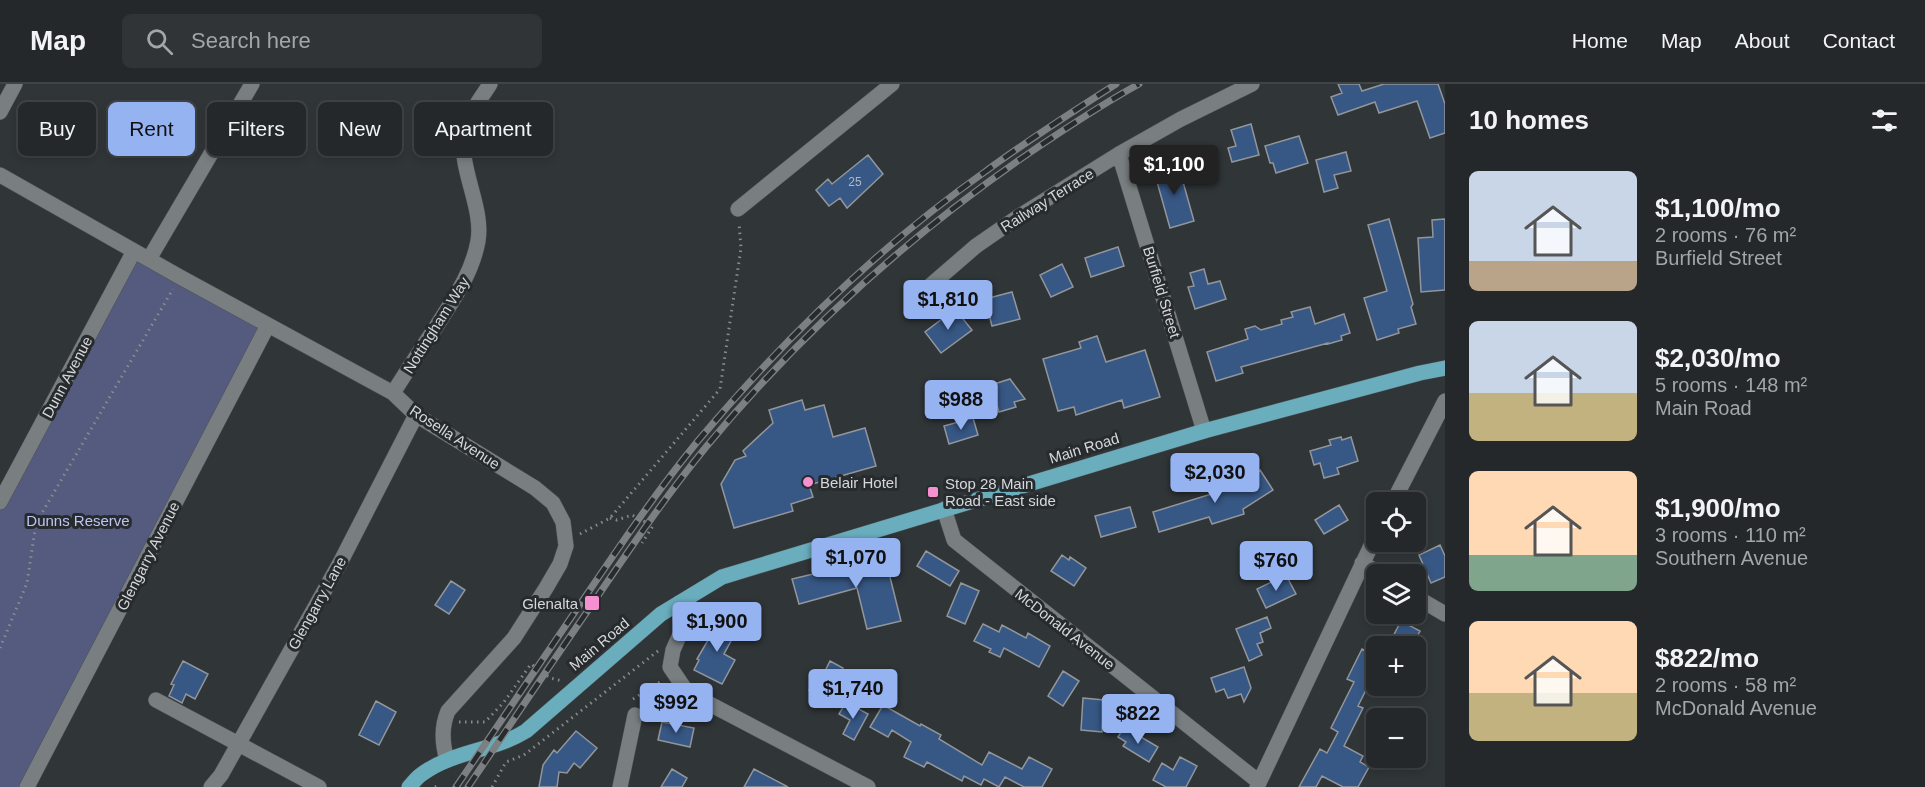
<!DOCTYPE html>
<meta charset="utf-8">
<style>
body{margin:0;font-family:Arial,sans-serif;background:#303436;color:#f1f3f6;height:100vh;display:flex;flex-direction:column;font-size:22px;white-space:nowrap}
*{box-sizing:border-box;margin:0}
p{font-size:20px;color:#a3a6a8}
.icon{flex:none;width:33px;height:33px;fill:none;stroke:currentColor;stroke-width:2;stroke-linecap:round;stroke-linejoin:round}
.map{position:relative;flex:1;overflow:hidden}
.sheet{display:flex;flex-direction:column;background:#24282a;width:480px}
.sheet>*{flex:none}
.hud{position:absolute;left:18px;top:18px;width:570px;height:54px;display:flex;gap:12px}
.controls{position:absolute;left:1366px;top:408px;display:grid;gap:12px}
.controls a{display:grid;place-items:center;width:60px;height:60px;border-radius:9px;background:#24282a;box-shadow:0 3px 9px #0003,0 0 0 2px #414447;font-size:30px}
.price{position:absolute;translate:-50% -51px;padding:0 14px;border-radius:6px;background:#95b2f1;color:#111;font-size:20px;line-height:39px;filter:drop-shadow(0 2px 3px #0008)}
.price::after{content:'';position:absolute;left:50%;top:36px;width:18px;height:14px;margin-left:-9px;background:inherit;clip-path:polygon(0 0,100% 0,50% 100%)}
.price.selected{background:#222;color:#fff}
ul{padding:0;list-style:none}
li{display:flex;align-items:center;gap:18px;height:150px;padding:0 24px}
li span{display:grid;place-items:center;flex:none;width:168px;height:120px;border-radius:9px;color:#555}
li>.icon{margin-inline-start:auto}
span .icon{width:72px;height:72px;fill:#fffc;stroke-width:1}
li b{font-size:26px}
h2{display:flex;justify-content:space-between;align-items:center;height:72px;padding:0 24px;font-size:26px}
.pill{padding:0 21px;border-radius:9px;background:#24282a;box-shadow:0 3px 9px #0003,0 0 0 2px #414447;font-size:21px;line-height:54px}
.pill.selected{background:#95b2f1;color:#111}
header{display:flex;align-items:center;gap:36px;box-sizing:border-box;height:84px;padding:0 30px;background:#24282a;border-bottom:2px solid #414447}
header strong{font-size:28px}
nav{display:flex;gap:33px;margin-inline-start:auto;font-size:21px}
.search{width:420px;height:54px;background:#303436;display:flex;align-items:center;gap:15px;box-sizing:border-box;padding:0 21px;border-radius:9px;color:#a3a6a8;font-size:22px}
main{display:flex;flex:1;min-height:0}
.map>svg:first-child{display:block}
</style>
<header>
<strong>Map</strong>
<div class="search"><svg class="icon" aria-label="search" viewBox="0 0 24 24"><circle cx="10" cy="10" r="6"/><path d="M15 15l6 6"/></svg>Search here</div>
<nav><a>Home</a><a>Map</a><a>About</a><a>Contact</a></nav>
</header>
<main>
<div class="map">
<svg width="1445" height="703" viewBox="0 0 1445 703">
<rect width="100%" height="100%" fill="#303538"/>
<path fill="#555a7f" d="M134,167L268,241L27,703H0V418Z"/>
<path fill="#375784" stroke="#92969b" stroke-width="1.5" d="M1338,0H1359L1362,7L1384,0H1438L1445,20V49L1430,54L1417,17L1379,29L1375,18L1338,31L1331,13L1342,9Z
M1251,40L1259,71L1232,78L1228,64L1236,62L1231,46Z
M1299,52L1308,79L1276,89L1273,79H1270L1265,62Z
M1346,68L1351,87L1334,91L1338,104L1324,108L1316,76Z
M868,71L883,90L847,124L840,114L829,122L816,106L828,95L832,100Z
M1178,80L1194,137L1170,144L1154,87Z
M1389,135L1413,220L1411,223L1416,240L1398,245L1399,249L1377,256L1364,214L1387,207L1368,141Z
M1445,135V206L1421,208L1418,154L1433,153L1432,136Z
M1118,163L1124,182L1091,193L1085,174Z
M1062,180L1073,203L1051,213L1040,191Z
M1204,185L1208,200L1220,197L1226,215L1195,225L1188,203L1194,202L1190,189Z
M1012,208L1020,235L992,242L985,215Z
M1310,223L1315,240L1344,230L1350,249L1341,252L1342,256L1328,260V259L1241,283L1243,289L1216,297L1207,268L1248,255L1245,245L1255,242L1261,246L1282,240L1281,236L1293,233L1291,228Z
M955,225L972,246L941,269L925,248Z
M1097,252L1106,278L1145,266L1160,313L1124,324L1122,316L1076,331L1074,323L1058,327L1043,275L1081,264L1079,258Z
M1010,295L1025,315L1014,318L1016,323L999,328L991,301Z
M802,316L805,326L824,321L833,353L865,344L876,382L809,401L813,413L791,420L793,427L734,444L721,400L735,376L746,372L743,367L773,339L769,326Z
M973,334L978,351L949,360L944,342Z
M1341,353L1342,356L1351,353L1358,377L1337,384L1339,390L1324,394L1320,379L1314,381L1310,367L1331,361L1329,356Z
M1260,386L1273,406L1243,425L1244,430L1212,440L1209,433L1159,448L1153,428L1234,403Z
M1339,421L1348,436L1324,450L1315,436Z
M1130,423L1136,443L1101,453L1095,432Z
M1440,461L1445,472V493L1431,499L1419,471Z
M926,467L959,487L950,502L917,482Z
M1062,471L1069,476L1070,473L1086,484L1074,502L1051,487Z
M885,473L901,537L867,545L857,504L799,520L792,495Z
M1286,491L1296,510L1266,524L1257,505Z
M451,497L465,506L449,530L435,521Z
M961,499L979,507L965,540L947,532Z
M1267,533L1271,544L1260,549L1263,558L1257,560L1262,571L1249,577L1236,545Z
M721,534L738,544L724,570L735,576L722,600L694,586L699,576L697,575Z
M1401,537L1420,547L1412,562H1388Z
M983,540L999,548L1002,541L1026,554L1028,549L1050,562L1039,583L1004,564L1000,573L989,568L991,565L974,557Z
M1362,565L1377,573V584L1358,622L1363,624L1344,662L1363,672L1360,678L1369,683L1358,703H1343L1322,692L1316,703H1299L1320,665L1327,669L1338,648L1331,644L1354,598L1347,595Z
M183,577L208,590L195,615L186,610L182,619L169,612L174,601L171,600Z
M830,577L843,584L827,615L809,606L819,587L824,589Z
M1244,583L1251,604L1244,618L1241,610L1228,614L1224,605L1216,608L1211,594Z
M1063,587L1079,597L1063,622L1048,612Z
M1083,614L1104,616L1102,648L1081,646Z
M376,617L396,628L379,661L359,651Z
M846,618L868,630L854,656L843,650L850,636L839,630Z
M883,621L920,642L921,640L941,651L939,655L982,681L989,668L1022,685L1029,673L1052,685L1042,703H1024L1005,693L999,703L984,695L981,701L964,692L962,697L927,678L924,683L904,673L911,658L892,646L888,653L870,643Z
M662,638L694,644L690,663L658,656Z
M1124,643L1158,663L1149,678L1123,662L1126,658L1118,653Z
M576,647L597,664L580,684L574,679L567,689L559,688L557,703H539L543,681L554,666L557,669Z
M1180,673L1197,682L1186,703H1166L1153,696L1162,679L1173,686Z
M672,685L687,694L682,703H661Z
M754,685L788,703H744Z"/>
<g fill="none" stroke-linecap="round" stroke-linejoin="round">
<defs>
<path id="minor" d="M0,28L15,0
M1119,70L1204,347
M0,91L180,193L393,309L416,331L535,404L553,419L563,438L566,462L560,480L546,504L514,554L448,627C441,643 442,659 447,676
M738,125L892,0
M149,175L252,0
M917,213L976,162L1018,133L1119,70L1181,35L1252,0
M393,309C407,287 421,265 436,243C453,216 472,190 478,157C484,121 456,82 465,44C469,29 482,13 490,0
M0,418L134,167
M1393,418L1445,317
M944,425L954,456L1259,698
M1362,479L1380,490
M1416,513L1445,530
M679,519L681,548L673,566L670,583L687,608L868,703
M156,616L319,703
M27,703L268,241
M211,703L221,691L341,477L416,331
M620,703L635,631
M1257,703L1377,449"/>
<path id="major" d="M409,703C413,699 417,693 422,690C453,667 494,667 526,647L661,530L722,493L1204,347L1420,289L1445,284"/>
</defs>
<use href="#minor" stroke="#4d5153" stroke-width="16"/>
<use href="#major" stroke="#4d5153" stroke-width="16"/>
<path stroke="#888c8e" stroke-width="3" stroke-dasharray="1.5 4.5" stroke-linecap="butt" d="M610,434L617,436L632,431L653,442L642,459
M580,450L610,434L720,305L741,164L739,139
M0,564L27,499L36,439L173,205
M633,615L663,596
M459,638H485L504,618L531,580L550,594L563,597
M435,703L437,702L439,703
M492,703L506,678L524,671L658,567"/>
<use href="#minor" stroke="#797e81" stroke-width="15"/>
<use href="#major" stroke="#6aadbc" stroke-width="15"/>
<defs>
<path id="rail" d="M456,703C499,640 542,576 585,513C621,460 657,407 697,358C782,257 878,163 986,87C1028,56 1072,28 1116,0
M468,703C509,642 551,580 593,519C629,466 665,413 706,363C798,252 904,156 1022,74C1060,48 1099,22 1139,0"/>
</defs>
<use href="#rail" stroke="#7c8083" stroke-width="7"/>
<use href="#rail" stroke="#272b2e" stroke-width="4.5" stroke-dasharray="14" stroke-linecap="butt"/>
</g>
<g fill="#f690d0" stroke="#272b2e" stroke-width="2">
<circle cx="808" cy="398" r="6"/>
<rect x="927" y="402" width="12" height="12" rx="3"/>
<rect x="584" y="511" width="16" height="16" rx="3"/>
</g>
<g text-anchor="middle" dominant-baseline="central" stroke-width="6" stroke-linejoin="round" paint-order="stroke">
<g font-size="12" fill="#aeb8c4">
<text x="855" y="98">25</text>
</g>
<g font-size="15" fill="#d5d8da" stroke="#272b2e">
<text transform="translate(1047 116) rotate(-32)">Railway Terrace</text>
<text transform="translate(1162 208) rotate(73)">Burfield Street</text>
<text transform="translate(436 241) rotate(-58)">Nottingham Way</text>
<text transform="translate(67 293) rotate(-62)">Dunn Avenue</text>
<text transform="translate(455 353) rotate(33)">Rosella Avenue</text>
<text transform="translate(1084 364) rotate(-17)">Main Road</text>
<text transform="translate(148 472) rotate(-63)">Glengarry Avenue</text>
<text transform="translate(317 519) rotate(-61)">Glengarry Lane</text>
<text transform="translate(1065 545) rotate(38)">McDonald Avenue</text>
<text transform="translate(599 560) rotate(-40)">Main Road</text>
</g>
<g font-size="15" fill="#d5d8da" stroke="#272b2e" text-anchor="start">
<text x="820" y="398">Belair Hotel</text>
<text x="945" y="399">Stop 28 Main<tspan x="945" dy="17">Road - East side</tspan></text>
<text x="578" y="519" text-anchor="end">Glenalta</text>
</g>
<g font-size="15" fill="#bec5f5" stroke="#272b2e">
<text x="78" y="436">Dunns Reserve</text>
</g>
</g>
</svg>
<div class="controls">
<a><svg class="icon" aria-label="locate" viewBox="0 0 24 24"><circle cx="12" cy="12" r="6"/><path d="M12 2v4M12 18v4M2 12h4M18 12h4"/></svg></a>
<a><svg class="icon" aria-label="layers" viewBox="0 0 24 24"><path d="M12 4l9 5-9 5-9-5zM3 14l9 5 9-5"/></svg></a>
<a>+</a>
<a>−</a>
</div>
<b class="price selected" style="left:1174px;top:112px">$1,100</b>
<b class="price" style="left:948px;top:247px">$1,810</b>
<b class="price" style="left:961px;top:347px">$988</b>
<b class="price" style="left:1215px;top:420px">$2,030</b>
<b class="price" style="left:856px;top:505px">$1,070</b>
<b class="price" style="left:1276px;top:508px">$760</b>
<b class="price" style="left:717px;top:569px">$1,900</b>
<b class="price" style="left:853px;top:636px">$1,740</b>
<b class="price" style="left:676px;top:650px">$992</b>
<b class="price" style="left:1138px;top:661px">$822</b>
<div class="hud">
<a class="pill">Buy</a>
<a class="pill selected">Rent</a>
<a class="pill">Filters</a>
<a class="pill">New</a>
<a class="pill">Apartment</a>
</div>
</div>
<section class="sheet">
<h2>10 homes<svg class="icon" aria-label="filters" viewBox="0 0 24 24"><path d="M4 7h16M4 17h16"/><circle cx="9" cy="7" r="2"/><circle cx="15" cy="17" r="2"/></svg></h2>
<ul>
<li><span style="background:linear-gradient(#c9d6e8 75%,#b9a48a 0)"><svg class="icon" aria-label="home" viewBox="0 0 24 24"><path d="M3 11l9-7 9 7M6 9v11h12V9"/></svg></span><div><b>$1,100/mo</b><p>2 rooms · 76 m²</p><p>Burfield Street</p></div></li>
<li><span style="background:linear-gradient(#c9d6e8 60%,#c2b280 0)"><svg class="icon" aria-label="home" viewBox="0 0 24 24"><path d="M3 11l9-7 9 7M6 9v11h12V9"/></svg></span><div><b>$2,030/mo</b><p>5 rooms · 148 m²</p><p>Main Road</p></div></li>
<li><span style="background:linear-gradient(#ffd9b3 70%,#7fa58c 0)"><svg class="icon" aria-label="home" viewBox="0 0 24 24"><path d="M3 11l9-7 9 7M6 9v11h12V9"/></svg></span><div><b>$1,900/mo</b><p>3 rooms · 110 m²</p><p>Southern Avenue</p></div></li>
<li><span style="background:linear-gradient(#ffd9b3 60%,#c2b280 0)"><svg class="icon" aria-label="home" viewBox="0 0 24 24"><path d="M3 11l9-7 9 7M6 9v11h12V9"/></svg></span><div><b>$822/mo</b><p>2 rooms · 58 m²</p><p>McDonald Avenue</p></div></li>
</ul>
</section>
</main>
